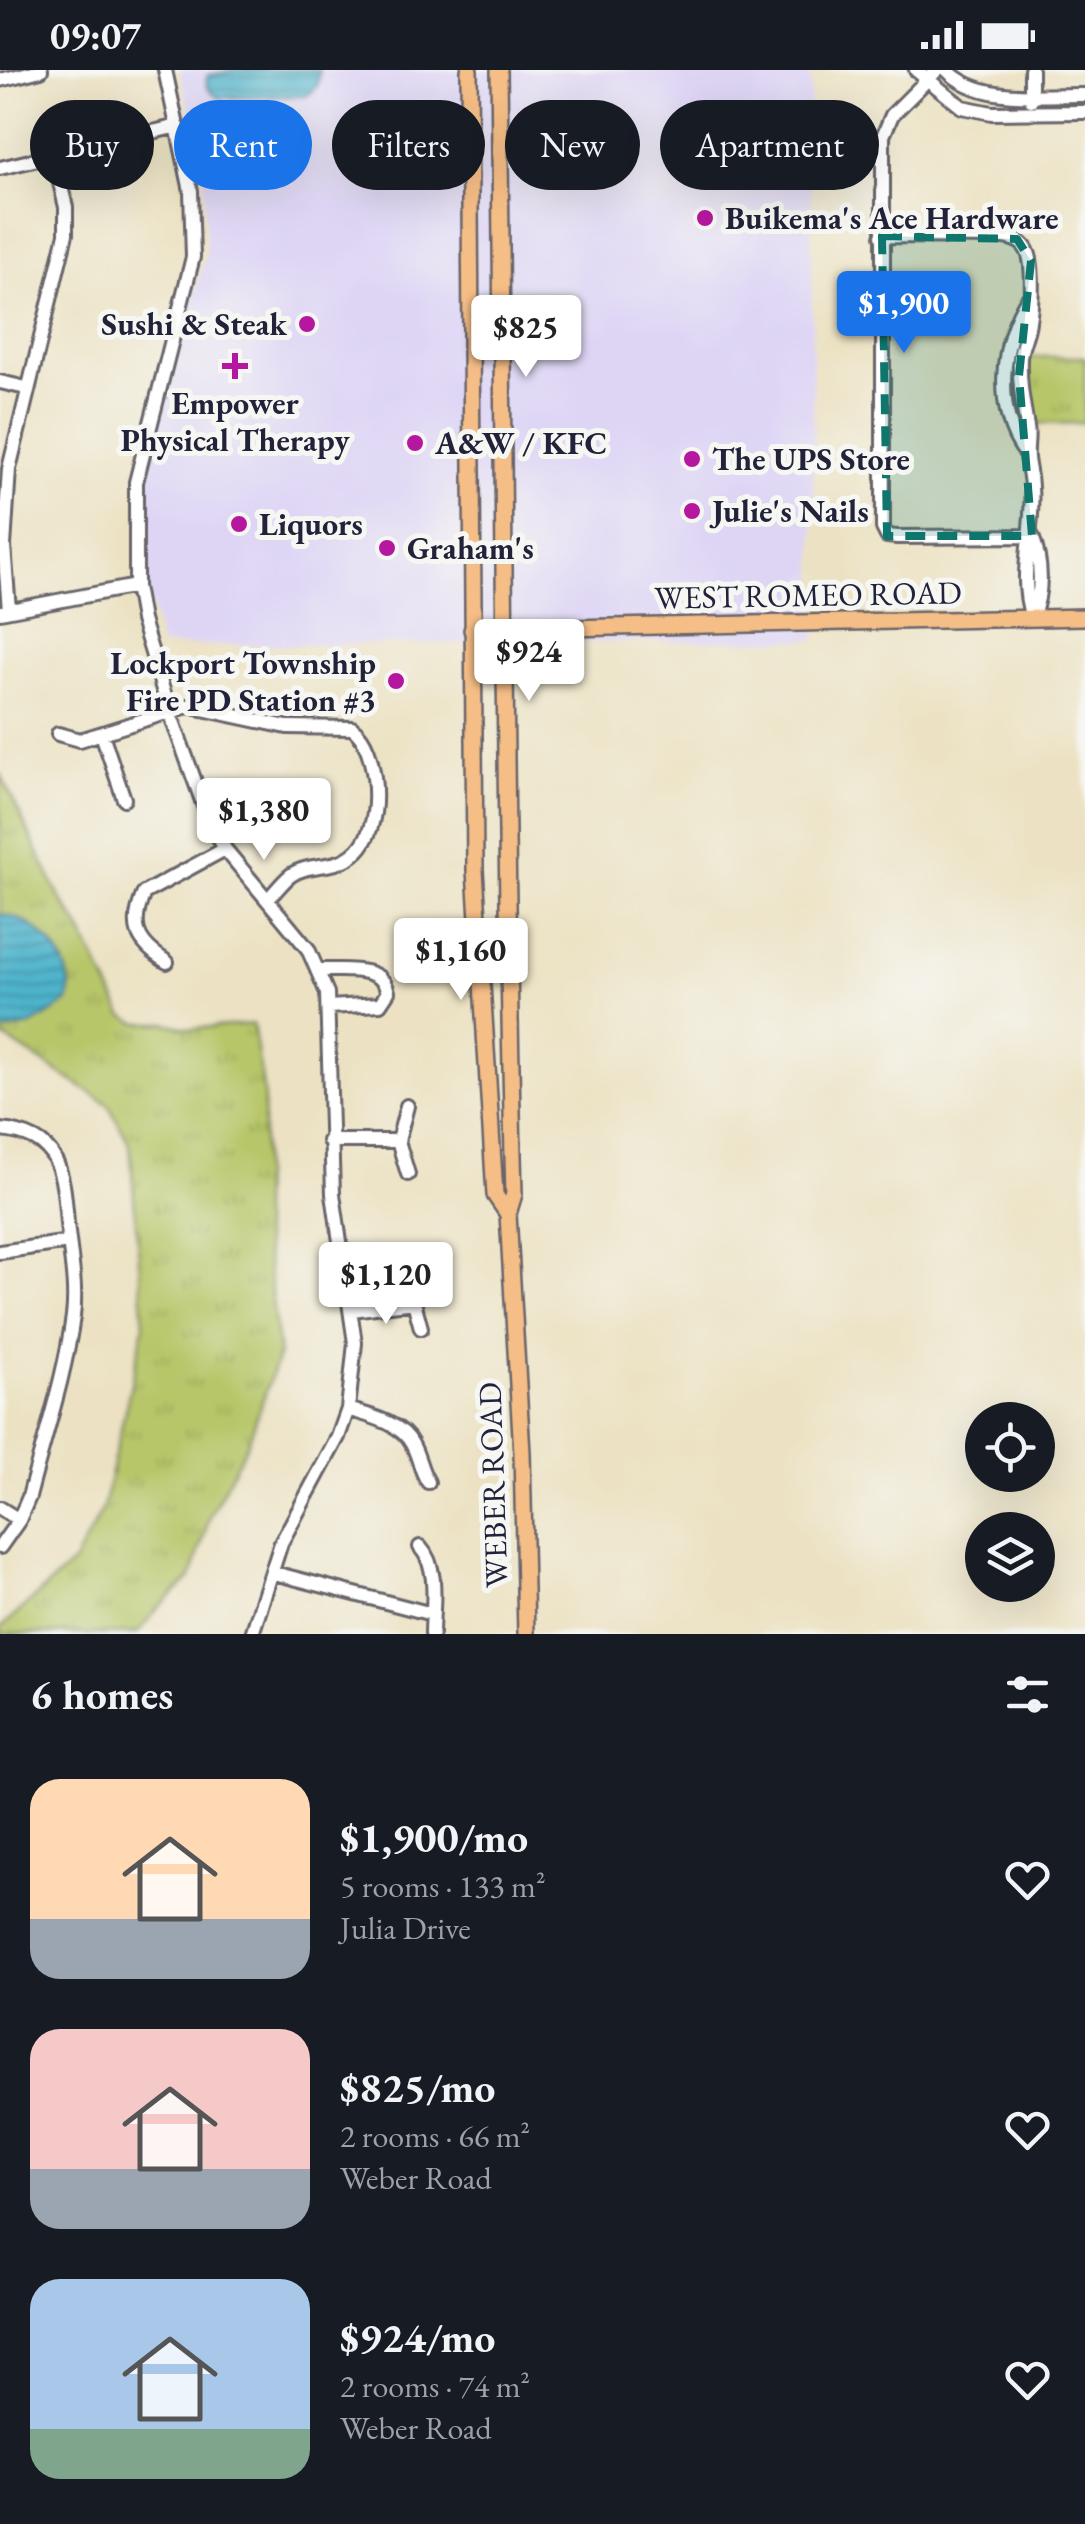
<!DOCTYPE html>
<meta charset="utf-8">
<style>
body{margin:0;font-family:"EB Garamond",serif;background:#242831;color:#f1f3f6;height:100vh;display:flex;flex-direction:column;font-size:38px;white-space:nowrap}
*{box-sizing:border-box;margin:0}
p{font-size:32px;color:#9ea1a6}
.icon{flex:none;width:55px;height:55px;fill:none;stroke:currentColor;stroke-width:2;stroke-linecap:round;stroke-linejoin:round}
.map{position:relative;height:1564px;overflow:hidden}
.drawer{display:flex;flex-direction:column;background:#171b24;flex:1}
.drawer>*{flex:none}
.banner{position:absolute;left:30px;top:30px;width:1025px;height:90px;display:flex;gap:20px}
.tools{position:absolute;left:965px;top:1332px;display:grid;gap:20px}
.tools a{display:grid;place-items:center;width:90px;height:90px;border-radius:50%;background:#171b24;box-shadow:0 10px 40px #0002;font-size:50px}
.price{position:absolute;translate:-50% -85px;padding:0 22px;border-radius:10px;background:#fff;color:#222;font-size:32px;line-height:65px;filter:drop-shadow(0 2px 5px #0008)}
.price::after{content:'';position:absolute;left:50%;top:60px;width:30px;height:22px;margin-left:-15px;background:inherit;clip-path:polygon(0 0,100% 0,50% 100%)}
.price.on{background:#1a73e8;color:#fff}
ul{padding:0;list-style:none}
li{display:flex;align-items:center;gap:30px;height:250px;padding:0 30px}
li span{display:grid;place-items:center;flex:none;width:280px;height:200px;border-radius:30px;color:#555}
li>.icon{margin-inline-start:auto}
span .icon{width:120px;height:120px;fill:#fffc;stroke-width:1}
li b{font-size:42px}
h2{display:flex;justify-content:space-between;align-items:center;height:120px;padding:0 30px;font-size:42px}
.tag{padding:0 35px;border-radius:45px;background:#171b24;box-shadow:0 10px 40px #0002;font-size:35px;line-height:90px}
.tag.on{background:#1a73e8;color:#fff}
.status{display:flex;justify-content:space-between;align-items:center;height:70px;padding:0 50px;background:#171b24;direction:ltr}
.status svg{height:28px;fill:currentColor}
.map>svg:first-child{display:block}
</style>
<div class="status"><b>09:07</b><svg viewBox="0 0 49 12"><path d="M0 12V9h3v3zM5 12V6h3v6zM10 12V3h3v9zM15 12V0h3v12zM26 1h20v11H26zM47 4h2v5h-2z"/></svg></div>
<div class="map">
<svg width="1085" height="1564" viewBox="0 0 1085 1564">
<defs>
<pattern id="grass-tufts" width="24" height="20" patternUnits="userSpaceOnUse" patternTransform="scale(2.5)"><rect width="24" height="20" fill="#b7c669"/><path d="M3 7l-1-3M5 7V3M7 7l1-3M15 17l-1-3M17 17v-4M19 17l1-3" fill="none" stroke="#9daa5c"/></pattern>
<pattern id="water-rules" width="6" height="5" patternUnits="userSpaceOnUse" patternTransform="scale(2.5)"><rect width="6" height="5" fill="#4eb4cc"/><path d="M0 2.5h6" fill="none" stroke="#4092a7"/></pattern>
</defs>
<rect width="100%" height="100%" fill="#f6f6f2"/>
<filter id="ink" filterUnits="userSpaceOnUse"><feTurbulence type="fractalNoise" baseFrequency=".01" numOctaves="2"/><feDisplacementMap in="SourceGraphic" scale="20" xChannelSelector="R" yChannelSelector="G"/><feConvolveMatrix kernelMatrix="1 2 1 2 8 2 1 2 1" color-interpolation-filters="sRGB"/></filter>
<filter id="wash" filterUnits="userSpaceOnUse"><feTurbulence type="fractalNoise" baseFrequency=".0048" numOctaves="4" result="noise"/><feDisplacementMap in="SourceGraphic" scale="40" xChannelSelector="R" yChannelSelector="G"/><feGaussianBlur stdDeviation="2.25" result="paint"/><feColorMatrix in="noise" values="0 0 0 0 0 0 0 0 0 0 0 0 0 0 0 0 0 1.4 0 .05"/><feComposite in="paint" operator="in"/></filter>
<g filter="url(#wash)">
<rect width="100%" height="100%" fill="#ece2c3"/>
<path fill="#ded5f5" d="M180,0H810L815,570L160,576L146,508L143,441L154,370L206,183L204,107Z"/>
<path fill="url(#grass-tufts)" stroke="#6c7452" stroke-width="2.5" d="M1027,287H1085V353L1032,354L1026,317Z
M0,703L60,828L77,853L123,945L138,953H166L190,959L253,954L264,1024L261,1143L279,1284L248,1372L210,1446L191,1508L158,1538L137,1564H0V1559L74,1492L103,1438L144,1256L130,1075L108,1034L0,965Z"/>
<path fill="url(#water-rules)" stroke="#386b84" stroke-width="2.5" d="M236,0H319C319,13 318,20 305,26L220,28C211,24 203,16 208,5Z
M0,844C37,847 79,894 68,932L30,956L0,962Z"/>
</g>
<g filter="url(#ink)">
<g fill="none" stroke-linecap="round" stroke-linejoin="round">
<defs>
<path id="minor" d="M165,0L191,121L193,187L136,412V516L142,550L170,643L209,750L225,779L308,879L327,923L333,1124L355,1273L348,1339L338,1367L281,1473L252,1564
M916,0L962,37L992,43L1085,42
M937,0L892,45L883,66V458L887,466L897,467L1032,466
M947,0C980,34 1042,24 1085,25
M1031,0V30
M0,10L41,0
M0,98L178,56
M882,166L1004,167C1018,169 1027,174 1030,189C1033,206 1032,234 1029,251C1028,264 1021,275 1020,288C1019,313 1023,333 1027,357C1029,367 1026,377 1027,388C1028,398 1031,408 1031,418C1035,462 1017,504 1032,547
M0,312L26,318
M1026,384C993,342 1000,269 1029,227
M1032,466C1042,492 1043,522 1032,547
M9,540L4,476L9,399L66,164V137L53,85
M0,542L136,516
M58,664L80,670L188,636L287,657L352,658C367,669 371,689 374,707C378,739 373,783 336,793C321,797 304,796 291,805C283,811 276,821 269,828
M102,664L124,729
M167,892C137,873 129,857 144,823L225,779
M320,900C342,901 382,894 388,922L380,934L329,937
M407,1036L398,1071L408,1104
M0,1060C61,1065 63,1102 67,1153C70,1184 77,1216 73,1246C65,1307 44,1368 29,1427L19,1450L0,1477
M329,1071H398
M0,1182L69,1172
M418,1189L414,1232L421,1258
M352,1240L414,1232
M348,1339C369,1346 401,1352 412,1374C419,1386 420,1400 428,1412
M0,1438L19,1450
M420,1477C440,1499 432,1536 432,1564
M274,1503L432,1544"/>
<path id="major" d="M469,0L475,800L495,1125L508,1144
M499,0C504,375 504,749 514,1124L508,1144L522,1383L526,1564
M472,560L1085,547"/>
</defs>
<use href="#minor" stroke="#69656b" stroke-width="18"/>
<use href="#major" stroke="#69656b" stroke-width="20"/>
<use href="#minor" stroke="#fff" stroke-width="12"/>
<use href="#major" stroke="#f6be87" stroke-width="15"/>
</g>
</g>
<path fill="#0f766e" fill-opacity="0.2" stroke="#0f766e" stroke-width="8" stroke-dasharray="20 12" stroke-linejoin="round" d="M882,166L1017,169L1031,191L1019,306L1032,466H887Z"/>
<g fill="#b5179e" stroke="#f6f6f2" stroke-width="4">
<circle cx="705" cy="148" r="10"/>
<circle cx="307" cy="254" r="10"/>
<path d="M230 281h10v10h10v10h-10v10h-10v-10h-10v-10h10z"/>
<circle cx="415" cy="373" r="10"/>
<circle cx="692" cy="389" r="10"/>
<circle cx="692" cy="441" r="10"/>
<circle cx="239" cy="454" r="10"/>
<circle cx="387" cy="478" r="10"/>
<circle cx="396" cy="611" r="10"/>
</g>
<g text-anchor="middle" dominant-baseline="central" stroke-width="10" stroke-linejoin="round" paint-order="stroke">
<g font-size="32" font-weight="bold" fill="#22223b" stroke="#f6f6f2" text-anchor="start">
<text x="725" y="148">Buikema's Ace Hardware</text>
<text x="287" y="254" text-anchor="end">Sushi &amp; Steak</text>
<text x="235" y="333" text-anchor="middle">Empower<tspan x="235" dy="37">Physical Therapy</tspan></text>
<text x="435" y="373">A&amp;W / KFC</text>
<text x="712" y="389">The UPS Store</text>
<text x="712" y="441">Julie's Nails</text>
<text x="259" y="454">Liquors</text>
<text x="407" y="478">Graham's</text>
<text x="376" y="593" text-anchor="end">Lockport Township<tspan x="376" dy="37">Fire PD Station #3</tspan></text>
</g>
<g font-size="32" fill="#22223b" stroke="#f6f6f2">
<text transform="translate(808 525) rotate(-1)">WEST ROMEO ROAD</text>
<text transform="translate(493 1415) rotate(-92)">WEBER ROAD</text>
</g>
</g>
</svg>
<div class="tools">
<a><svg class="icon" aria-label="locate" viewBox="0 0 24 24"><circle cx="12" cy="12" r="6"/><path d="M12 2v4M12 18v4M2 12h4M18 12h4"/></svg></a>
<a><svg class="icon" aria-label="layers" viewBox="0 0 24 24"><path d="M12 4l9 5-9 5-9-5zM3 14l9 5 9-5"/></svg></a>
</div>
<b class="price on" style="left:904px;top:286px">$1,900</b>
<b class="price" style="left:526px;top:310px">$825</b>
<b class="price" style="left:529px;top:634px">$924</b>
<b class="price" style="left:264px;top:793px">$1,380</b>
<b class="price" style="left:461px;top:933px">$1,160</b>
<b class="price" style="left:386px;top:1257px">$1,120</b>
<div class="banner">
<a class="tag">Buy</a>
<a class="tag on">Rent</a>
<a class="tag">Filters</a>
<a class="tag">New</a>
<a class="tag">Apartment</a>
</div>
</div>
<section class="drawer">
<h2>6 homes<svg class="icon" aria-label="filters" viewBox="0 0 24 24"><path d="M4 7h16M4 17h16"/><circle cx="9" cy="7" r="2"/><circle cx="15" cy="17" r="2"/></svg></h2>
<ul>
<li><span style="background:linear-gradient(#ffd9b3 70%,#9aa5b1 0)"><svg class="icon" aria-label="home" viewBox="0 0 24 24"><path d="M3 11l9-7 9 7M6 9v11h12V9"/></svg></span><div><b>$1,900/mo</b><p>5 rooms · 133 m²</p><p>Julia Drive</p></div><svg class="icon" aria-label="heart" viewBox="0 0 24 24"><path d="M12 20l-8-8c-3-5 5-10 8-4 3-6 11-1 8 4z"/></svg></li>
<li><span style="background:linear-gradient(#f6c9c9 70%,#9aa5b1 0)"><svg class="icon" aria-label="home" viewBox="0 0 24 24"><path d="M3 11l9-7 9 7M6 9v11h12V9"/></svg></span><div><b>$825/mo</b><p>2 rooms · 66 m²</p><p>Weber Road</p></div><svg class="icon" aria-label="heart" viewBox="0 0 24 24"><path d="M12 20l-8-8c-3-5 5-10 8-4 3-6 11-1 8 4z"/></svg></li>
<li><span style="background:linear-gradient(#a9c7e8 75%,#7fa58c 0)"><svg class="icon" aria-label="home" viewBox="0 0 24 24"><path d="M3 11l9-7 9 7M6 9v11h12V9"/></svg></span><div><b>$924/mo</b><p>2 rooms · 74 m²</p><p>Weber Road</p></div><svg class="icon" aria-label="heart" viewBox="0 0 24 24"><path d="M12 20l-8-8c-3-5 5-10 8-4 3-6 11-1 8 4z"/></svg></li>
</ul>
</section>
